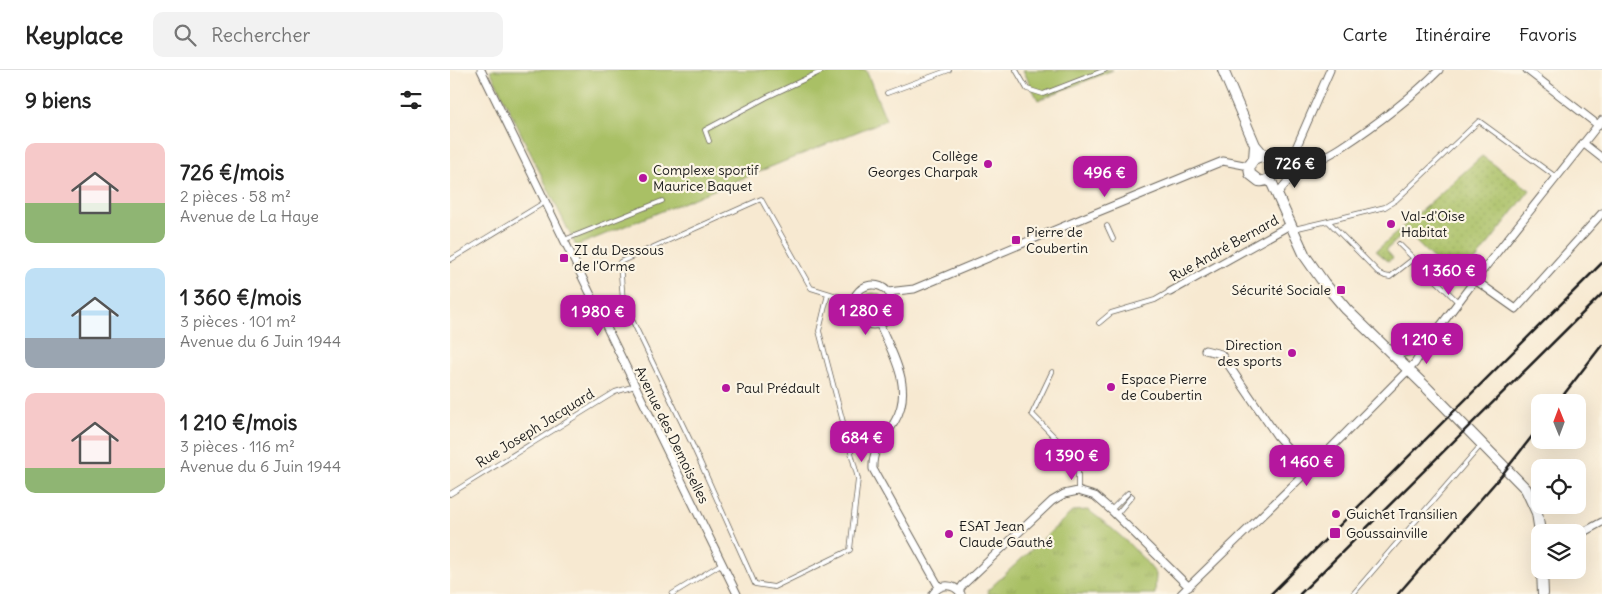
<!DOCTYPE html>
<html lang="fr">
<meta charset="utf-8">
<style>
body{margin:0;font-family:Delius,sans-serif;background:#f2f2f2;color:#222;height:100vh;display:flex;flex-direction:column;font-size:19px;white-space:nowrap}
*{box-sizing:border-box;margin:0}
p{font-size:16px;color:#767676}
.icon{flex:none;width:28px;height:28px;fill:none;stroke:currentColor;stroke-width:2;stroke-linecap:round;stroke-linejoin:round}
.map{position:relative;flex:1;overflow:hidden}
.side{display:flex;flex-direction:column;background:#fff;width:450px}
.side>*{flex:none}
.needle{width:32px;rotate:359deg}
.buttons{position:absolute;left:1081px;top:324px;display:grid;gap:10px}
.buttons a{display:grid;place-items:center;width:55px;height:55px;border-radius:10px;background:#fff;box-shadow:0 5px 20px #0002;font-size:25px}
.price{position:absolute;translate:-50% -42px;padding:0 11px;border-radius:10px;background:#b5179e;color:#fff;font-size:16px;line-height:32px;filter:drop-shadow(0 1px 2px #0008)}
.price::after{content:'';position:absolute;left:50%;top:30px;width:15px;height:11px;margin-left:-8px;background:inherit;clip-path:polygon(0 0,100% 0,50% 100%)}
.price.on{background:#222;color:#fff}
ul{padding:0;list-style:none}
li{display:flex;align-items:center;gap:15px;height:125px;padding:0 25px}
li span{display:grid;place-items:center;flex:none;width:140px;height:100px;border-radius:10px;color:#555}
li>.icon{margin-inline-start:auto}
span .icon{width:60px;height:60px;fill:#fffc;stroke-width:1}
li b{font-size:21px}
h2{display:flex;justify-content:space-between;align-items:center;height:60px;padding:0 25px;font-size:21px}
header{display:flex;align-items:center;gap:30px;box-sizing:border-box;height:70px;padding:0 25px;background:#fff;border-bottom:1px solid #e0e0e0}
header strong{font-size:24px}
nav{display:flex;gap:28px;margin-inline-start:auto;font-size:18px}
.search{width:350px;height:45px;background:#f2f2f2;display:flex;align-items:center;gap:12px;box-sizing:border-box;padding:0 18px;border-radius:10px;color:#767676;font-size:19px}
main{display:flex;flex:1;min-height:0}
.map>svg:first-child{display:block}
</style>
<header>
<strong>Keyplace</strong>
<div class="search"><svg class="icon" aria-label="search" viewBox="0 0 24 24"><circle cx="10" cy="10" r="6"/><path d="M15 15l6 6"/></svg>Rechercher</div>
<nav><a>Carte</a><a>Itinéraire</a><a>Favoris</a></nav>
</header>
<main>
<section class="side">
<h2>9 biens<svg class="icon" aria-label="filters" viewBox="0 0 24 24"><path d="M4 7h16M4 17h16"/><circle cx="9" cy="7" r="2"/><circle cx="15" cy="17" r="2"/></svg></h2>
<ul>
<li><span style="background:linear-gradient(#f6c9c9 60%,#8fb573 0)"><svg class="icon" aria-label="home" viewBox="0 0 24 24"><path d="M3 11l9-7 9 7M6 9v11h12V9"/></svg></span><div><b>726 €/mois</b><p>2 pièces · 58 m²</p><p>Avenue de La Haye</p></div></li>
<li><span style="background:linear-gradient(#bfe0f5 70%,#9aa5b1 0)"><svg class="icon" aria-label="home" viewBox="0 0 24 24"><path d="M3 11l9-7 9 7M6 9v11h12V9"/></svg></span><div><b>1 360 €/mois</b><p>3 pièces · 101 m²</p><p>Avenue du 6 Juin 1944</p></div></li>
<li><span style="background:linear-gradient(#f6c9c9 75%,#8fb573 0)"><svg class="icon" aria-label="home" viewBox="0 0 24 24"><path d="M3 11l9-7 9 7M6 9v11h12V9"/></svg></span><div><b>1 210 €/mois</b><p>3 pièces · 116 m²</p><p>Avenue du 6 Juin 1944</p></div></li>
</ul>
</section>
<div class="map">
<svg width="1152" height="524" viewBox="0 0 1152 524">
<defs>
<pattern id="grass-tufts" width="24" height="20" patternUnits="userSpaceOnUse" patternTransform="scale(1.25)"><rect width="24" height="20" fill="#a9c065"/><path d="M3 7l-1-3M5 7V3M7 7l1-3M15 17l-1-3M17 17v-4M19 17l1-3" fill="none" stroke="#91a457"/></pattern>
<pattern id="park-dots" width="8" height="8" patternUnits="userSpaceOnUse" patternTransform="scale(1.25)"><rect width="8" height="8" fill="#a9c065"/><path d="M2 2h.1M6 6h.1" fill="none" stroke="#91a457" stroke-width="1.8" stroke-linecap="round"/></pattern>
</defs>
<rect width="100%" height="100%" fill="#fcf5e5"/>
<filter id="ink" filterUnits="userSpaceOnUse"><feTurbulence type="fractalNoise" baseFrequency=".02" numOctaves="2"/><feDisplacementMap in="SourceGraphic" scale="10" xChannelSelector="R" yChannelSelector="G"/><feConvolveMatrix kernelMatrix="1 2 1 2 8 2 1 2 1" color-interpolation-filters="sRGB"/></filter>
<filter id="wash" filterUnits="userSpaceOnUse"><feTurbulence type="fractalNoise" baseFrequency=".0096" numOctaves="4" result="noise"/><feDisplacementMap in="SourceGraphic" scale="20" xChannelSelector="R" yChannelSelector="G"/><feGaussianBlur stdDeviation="1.12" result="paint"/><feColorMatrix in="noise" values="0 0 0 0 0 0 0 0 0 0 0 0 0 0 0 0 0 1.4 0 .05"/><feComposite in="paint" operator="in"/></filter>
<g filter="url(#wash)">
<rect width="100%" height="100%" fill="#f7e9d1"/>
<path fill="url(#grass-tufts)" stroke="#626e40" d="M411 235a12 12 0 1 1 24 0a12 12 0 1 1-24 0Z
M638,440C664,459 686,478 706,504L705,524H538V520L623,441Z"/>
<path fill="url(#park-dots)" stroke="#626e40" d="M1032,86L1080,120L1008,213L956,162L936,180L943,188L938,191L926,181Z"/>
<path fill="#a9c065" stroke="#626e40" d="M40,0H416L436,50L126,176Z
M573,0H663L588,30Z"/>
</g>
<g filter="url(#ink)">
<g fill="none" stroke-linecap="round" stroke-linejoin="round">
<defs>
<path id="lane" d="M566,0L577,19L593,24L655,0
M437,23L499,0
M259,71L255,60L317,27L374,0
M657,156L663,169
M844,159L878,151
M114,170L212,131
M949,174L1008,232
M963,189L940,207L935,206L929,203L878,151L935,137L946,130L1029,51L1106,107
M0,190L95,132
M378,224L369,261L408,409L400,480L324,517L305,514L242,374L173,231L170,192L311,129L361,218L403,231
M649,253L661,243L705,230L719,222
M602,302L582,344L628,391V421
M0,424L165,322L185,316
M661,440L678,423
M666,445L682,426
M222,524L271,494
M903,524L1032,374"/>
<path id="street" d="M31,0L287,524
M1077,0L1148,55
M1133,73L1152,88
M822,106L839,94L880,0
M827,125C845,97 866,94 892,77C924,56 961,28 989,0
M1025,210L1066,239L1152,143
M403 235a20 20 0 1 1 40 0a20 20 0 1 1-40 0Z
M438,222L464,219L643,144L773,91L799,96
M720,222L840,155
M430,255C443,285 464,318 445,351C435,369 422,376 423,399L489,517
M755,280L771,284L827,366L858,401
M943,285L962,281L976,275
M1128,465L1152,452
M509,521L513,515L602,431L614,424L628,421L645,426L661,440L739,517
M483,524C490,513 504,513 511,524
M731,524L872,387L965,293L976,275L1025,210L1152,50"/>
<path id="secondary" d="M773,0L805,75L815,87
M804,89L811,86L821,91L824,102C821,109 816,112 809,111L800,104L799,96L804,89L805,75
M820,109L855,186L874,213L896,239L975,316L1076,419L1087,443L1090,462
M1092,500L1093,524"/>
</defs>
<use href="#lane" stroke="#69645b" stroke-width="5.5"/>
<use href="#street" stroke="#69645b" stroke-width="9"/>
<use href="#secondary" stroke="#69645b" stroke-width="12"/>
<use href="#lane" stroke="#fff" stroke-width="4"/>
<use href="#street" stroke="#fff" stroke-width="7"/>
<use href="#secondary" stroke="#fff" stroke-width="10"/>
<path stroke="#1c1c1c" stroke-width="2.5" d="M1108,332L1152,275
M821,524L1152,193
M850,524L1152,224
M948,524L1051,406L1090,356"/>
</g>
</g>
<g fill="#b5179e" stroke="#fcf5e5" stroke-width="2">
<circle cx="538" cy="94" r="5"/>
<circle cx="193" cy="108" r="5"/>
<circle cx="941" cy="154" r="5"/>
<rect x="561" y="165" width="10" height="10" rx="2.5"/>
<rect x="109" y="183" width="10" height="10" rx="2.5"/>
<rect x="886" y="215" width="10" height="10" rx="2.5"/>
<circle cx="842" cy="283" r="5"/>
<circle cx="661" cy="317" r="5"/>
<circle cx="276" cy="318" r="5"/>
<circle cx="886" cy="444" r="5"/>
<rect x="879" y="457" width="12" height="12" rx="2.5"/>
<circle cx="499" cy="464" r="5"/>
</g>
<g text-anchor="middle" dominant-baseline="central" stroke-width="4.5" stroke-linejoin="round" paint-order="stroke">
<g font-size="14" fill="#1c1c1c" stroke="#fcf5e5" text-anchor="start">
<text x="528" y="86" text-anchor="end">Collège<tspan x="528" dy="16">Georges Charpak</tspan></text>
<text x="203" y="100">Complexe sportif<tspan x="203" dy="16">Maurice Baquet</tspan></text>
<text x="951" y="146">Val-d'Oise<tspan x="951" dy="16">Habitat</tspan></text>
<text x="576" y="162">Pierre de<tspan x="576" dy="16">Coubertin</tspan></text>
<text x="124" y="180">ZI du Dessous<tspan x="124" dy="16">de l'Orme</tspan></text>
<text x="881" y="220" text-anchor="end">Sécurité Sociale</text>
<text x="832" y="275" text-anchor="end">Direction<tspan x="832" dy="16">des sports</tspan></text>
<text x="671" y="309">Espace Pierre<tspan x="671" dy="16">de Coubertin</tspan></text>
<text x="286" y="318">Paul Prédault</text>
<text x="896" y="444">Guichet Transilien</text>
<text x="509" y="456">ESAT Jean<tspan x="509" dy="16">Claude Gauthé</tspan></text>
<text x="896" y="463">Goussainville</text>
</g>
<g font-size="14" fill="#1c1c1c" stroke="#fcf5e5">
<text transform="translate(774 178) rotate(-29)">Rue André Bernard</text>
<text transform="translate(85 358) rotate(-32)">Rue Joseph Jacquard</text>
<text transform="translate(222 365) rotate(64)">Avenue des Demoiselles</text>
</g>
</g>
</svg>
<div class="buttons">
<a><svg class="needle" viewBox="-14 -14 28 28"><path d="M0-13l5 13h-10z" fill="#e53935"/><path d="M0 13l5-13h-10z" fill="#767676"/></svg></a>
<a><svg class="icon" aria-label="locate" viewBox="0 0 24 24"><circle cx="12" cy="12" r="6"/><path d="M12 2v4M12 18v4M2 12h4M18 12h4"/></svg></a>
<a><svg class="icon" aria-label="layers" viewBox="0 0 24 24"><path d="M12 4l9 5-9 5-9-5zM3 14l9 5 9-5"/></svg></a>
</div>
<b class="price on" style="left:845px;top:119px">726 €</b>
<b class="price" style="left:655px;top:128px">496 €</b>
<b class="price" style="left:999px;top:226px">1 360 €</b>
<b class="price" style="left:416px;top:266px">1 280 €</b>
<b class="price" style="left:148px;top:267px">1 980 €</b>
<b class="price" style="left:977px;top:295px">1 210 €</b>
<b class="price" style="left:412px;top:393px">684 €</b>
<b class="price" style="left:622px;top:411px">1 390 €</b>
<b class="price" style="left:857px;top:417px">1 460 €</b>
</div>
</main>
